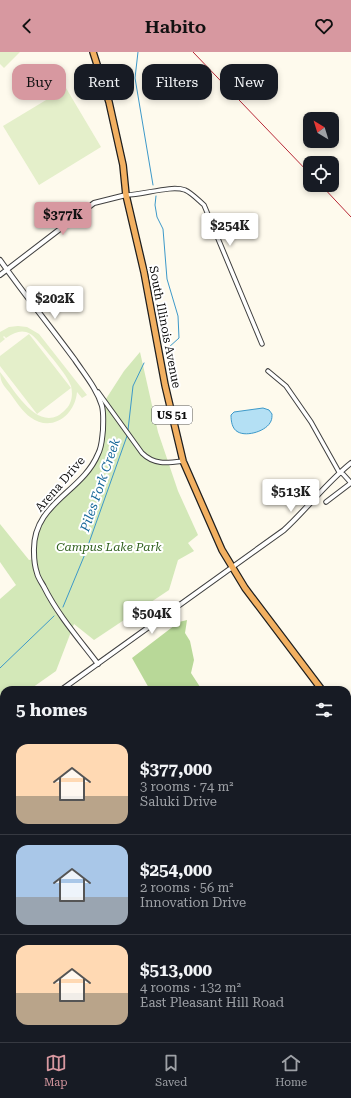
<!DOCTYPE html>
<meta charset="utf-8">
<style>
body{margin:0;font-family:"Roboto Serif",serif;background:#242831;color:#f1f3f6;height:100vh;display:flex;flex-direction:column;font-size:15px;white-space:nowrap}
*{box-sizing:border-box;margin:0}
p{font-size:13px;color:#9ea1a6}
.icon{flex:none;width:22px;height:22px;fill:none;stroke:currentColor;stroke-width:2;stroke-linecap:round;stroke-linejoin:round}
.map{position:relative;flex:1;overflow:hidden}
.drawer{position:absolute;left:0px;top:634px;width:351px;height:356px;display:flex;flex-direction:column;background:#171b24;border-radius:12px 12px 0 0;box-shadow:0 2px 6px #0003}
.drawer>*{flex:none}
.guide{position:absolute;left:12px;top:12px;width:327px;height:36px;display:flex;gap:8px}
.needle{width:26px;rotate:322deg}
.controls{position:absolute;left:303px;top:60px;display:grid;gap:8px}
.controls a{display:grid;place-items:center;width:36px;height:36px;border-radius:8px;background:#171b24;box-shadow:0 2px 6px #0003;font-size:20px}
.price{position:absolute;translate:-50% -34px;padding:0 9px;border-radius:4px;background:#fff;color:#222;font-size:13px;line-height:26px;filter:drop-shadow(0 1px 2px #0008)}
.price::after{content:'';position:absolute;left:50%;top:24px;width:12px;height:9px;margin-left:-6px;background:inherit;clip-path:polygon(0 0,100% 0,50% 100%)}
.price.active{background:#d798a0;color:#111}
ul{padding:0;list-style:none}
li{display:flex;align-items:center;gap:12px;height:100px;padding:0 16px}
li+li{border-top:1px solid #363941}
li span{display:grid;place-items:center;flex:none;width:112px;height:80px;border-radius:12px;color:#555}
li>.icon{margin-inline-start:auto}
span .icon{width:48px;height:48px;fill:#fffc;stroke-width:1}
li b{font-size:17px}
h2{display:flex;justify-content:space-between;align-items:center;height:48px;padding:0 16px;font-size:17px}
.tag{padding:0 14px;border-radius:12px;background:#171b24;box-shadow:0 2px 6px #0003;font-size:14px;line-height:36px}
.tag.active{background:#d798a0;color:#111}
header{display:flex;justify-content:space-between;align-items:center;height:52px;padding:0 16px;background:#d798a0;color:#111;font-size:18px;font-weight:600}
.tabs{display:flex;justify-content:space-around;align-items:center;height:56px;border-top:1px solid #363941;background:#171b24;font-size:11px;color:#9ea1a6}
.tabs a{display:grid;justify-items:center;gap:2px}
.tabs .active{color:#d798a0}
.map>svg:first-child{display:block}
</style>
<header><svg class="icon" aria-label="back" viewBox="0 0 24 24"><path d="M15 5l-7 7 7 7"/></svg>Habito<svg class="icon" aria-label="heart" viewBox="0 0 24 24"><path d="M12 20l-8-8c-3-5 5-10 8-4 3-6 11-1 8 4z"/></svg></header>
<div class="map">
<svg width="351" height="990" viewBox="0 0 351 990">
<rect width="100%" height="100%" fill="#fefaed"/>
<path fill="#d3e8b8" d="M140,300L158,380L178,439L198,483L188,491L194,499L178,508L169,538L94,588L74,572L56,619L29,638H4V656L0,659V547L16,533L0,510V472L29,508L34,507V490L42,467L89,417L102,389L104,350L124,319Z"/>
<path fill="#b8d898" d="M187,568L185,581L190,589L194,608L191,621L202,638H150L132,606L179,570Z
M109,986H257L260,990H109Z"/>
<path fill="#e4efca" d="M0,0H20L4,16L0,12Z
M66,36L101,95L39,133L3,74Z
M18,274L27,275L39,282L87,343L82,346L77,340C75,364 51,381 30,365C23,360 17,351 12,344C5,334 0,332 0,320C14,337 40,386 66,357C72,351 73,342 71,334C67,322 46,299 38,289C28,277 19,277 6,286L4,284L3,285L5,287L0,291V280L9,275Z
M29,282L71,336L37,362L0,314V304Z"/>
<path fill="#b4e0f4" stroke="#3d99c9" d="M263,356L269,358L272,362C272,364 272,367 271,369C267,379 247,385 238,380C232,377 231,369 231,363L234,360Z
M4,723V986H106V990H0V724Z"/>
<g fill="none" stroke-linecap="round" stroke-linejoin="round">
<path stroke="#3d99c9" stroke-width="1" d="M138,0L135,26L153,133
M156,144L155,153L157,165L163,177L167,227L178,264L179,286L168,296
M128,378L133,334L144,311
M63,555L85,502L127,384
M0,616L54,564"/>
<defs>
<path id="minor" d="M126,143C144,143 170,133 185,138C192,141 198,148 204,153L262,292
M268,319L286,334L311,370L339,420L343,422L351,431
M98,340L142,401C154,413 167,411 183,409
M326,450L351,431
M347,884L351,885
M347,889L351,887"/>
<path id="tertiary" d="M0,208C24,242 50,274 75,308C85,323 97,337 102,354C104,362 103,371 103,378C102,386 102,395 98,402C82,441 32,451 34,500C34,507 35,515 37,521C38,526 42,531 44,535C58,563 79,587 98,612
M0,223L94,151L126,143
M61,638L284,478C307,457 326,431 351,411
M0,682L4,679"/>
<path id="trunk" d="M93,0L109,50L123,113L126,143L144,220L165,333L183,409L222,498L245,536L322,638
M347,674L351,680"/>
</defs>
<use href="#minor" stroke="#404040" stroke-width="5.5"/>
<use href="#tertiary" stroke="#404040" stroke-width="6"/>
<use href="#trunk" stroke="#1e1e1e" stroke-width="8"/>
<use href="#minor" stroke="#fff" stroke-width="3.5"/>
<use href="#tertiary" stroke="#fff" stroke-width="4"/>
<use href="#trunk" stroke="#f2b061" stroke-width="5.5"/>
<path stroke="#b82938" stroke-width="1" d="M193,0L310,122
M321,133L351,165"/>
</g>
<g text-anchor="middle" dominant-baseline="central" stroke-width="4" stroke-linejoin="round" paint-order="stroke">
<rect fill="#fff" stroke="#565656" stroke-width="1" x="152" y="354" width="40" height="18" rx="3"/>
<g font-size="11" font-weight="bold" fill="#0d0d0d">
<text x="172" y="363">US 51</text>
</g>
<g font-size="12" fill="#0d0d0d" stroke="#fff">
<text transform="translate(165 275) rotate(79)">South Illinois Avenue</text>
<text transform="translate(60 432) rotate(-49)">Arena Drive</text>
</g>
<g font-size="12" font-style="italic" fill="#31621f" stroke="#fff">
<text x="109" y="495">Campus Lake Park</text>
</g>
<g font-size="13" font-style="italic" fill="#1a6a9b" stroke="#fff">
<text transform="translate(100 433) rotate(-71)">Piles Fork Creek</text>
</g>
</g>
</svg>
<div class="controls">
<a><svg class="needle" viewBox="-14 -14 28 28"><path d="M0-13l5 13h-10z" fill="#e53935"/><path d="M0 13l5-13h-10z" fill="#9ea1a6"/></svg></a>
<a><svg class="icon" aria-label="locate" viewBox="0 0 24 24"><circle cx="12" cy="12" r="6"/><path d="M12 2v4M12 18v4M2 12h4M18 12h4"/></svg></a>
</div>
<b class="price active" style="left:63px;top:184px">$377K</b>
<b class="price" style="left:230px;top:195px">$254K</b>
<b class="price" style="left:55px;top:268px">$202K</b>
<b class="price" style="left:291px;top:461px">$513K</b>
<b class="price" style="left:152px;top:583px">$504K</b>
<div class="guide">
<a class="tag active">Buy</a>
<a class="tag">Rent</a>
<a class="tag">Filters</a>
<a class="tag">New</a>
</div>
<section class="drawer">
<h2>5 homes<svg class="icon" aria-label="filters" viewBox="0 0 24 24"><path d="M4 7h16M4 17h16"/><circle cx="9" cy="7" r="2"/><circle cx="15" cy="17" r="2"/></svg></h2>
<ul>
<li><span style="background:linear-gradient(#ffd9b3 65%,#b9a48a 0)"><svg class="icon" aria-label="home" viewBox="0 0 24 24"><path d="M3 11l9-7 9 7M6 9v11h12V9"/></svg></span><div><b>$377,000</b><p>3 rooms · 74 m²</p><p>Saluki Drive</p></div></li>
<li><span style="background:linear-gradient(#a9c7e8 65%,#9aa5b1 0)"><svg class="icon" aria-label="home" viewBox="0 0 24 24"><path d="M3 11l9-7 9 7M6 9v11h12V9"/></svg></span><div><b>$254,000</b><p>2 rooms · 56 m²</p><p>Innovation Drive</p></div></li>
<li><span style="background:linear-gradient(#ffd9b3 60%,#b9a48a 0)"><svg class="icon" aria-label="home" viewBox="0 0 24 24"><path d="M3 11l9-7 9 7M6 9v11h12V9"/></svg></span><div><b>$513,000</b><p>4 rooms · 132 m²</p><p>East Pleasant Hill Road</p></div></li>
</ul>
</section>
</div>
<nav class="tabs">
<a class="active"><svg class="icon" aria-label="map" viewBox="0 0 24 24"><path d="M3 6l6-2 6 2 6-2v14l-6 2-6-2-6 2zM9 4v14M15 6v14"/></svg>Map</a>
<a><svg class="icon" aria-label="saved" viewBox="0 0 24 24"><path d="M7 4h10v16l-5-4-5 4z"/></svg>Saved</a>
<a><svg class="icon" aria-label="home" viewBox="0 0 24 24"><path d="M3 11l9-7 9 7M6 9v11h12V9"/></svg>Home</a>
</nav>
